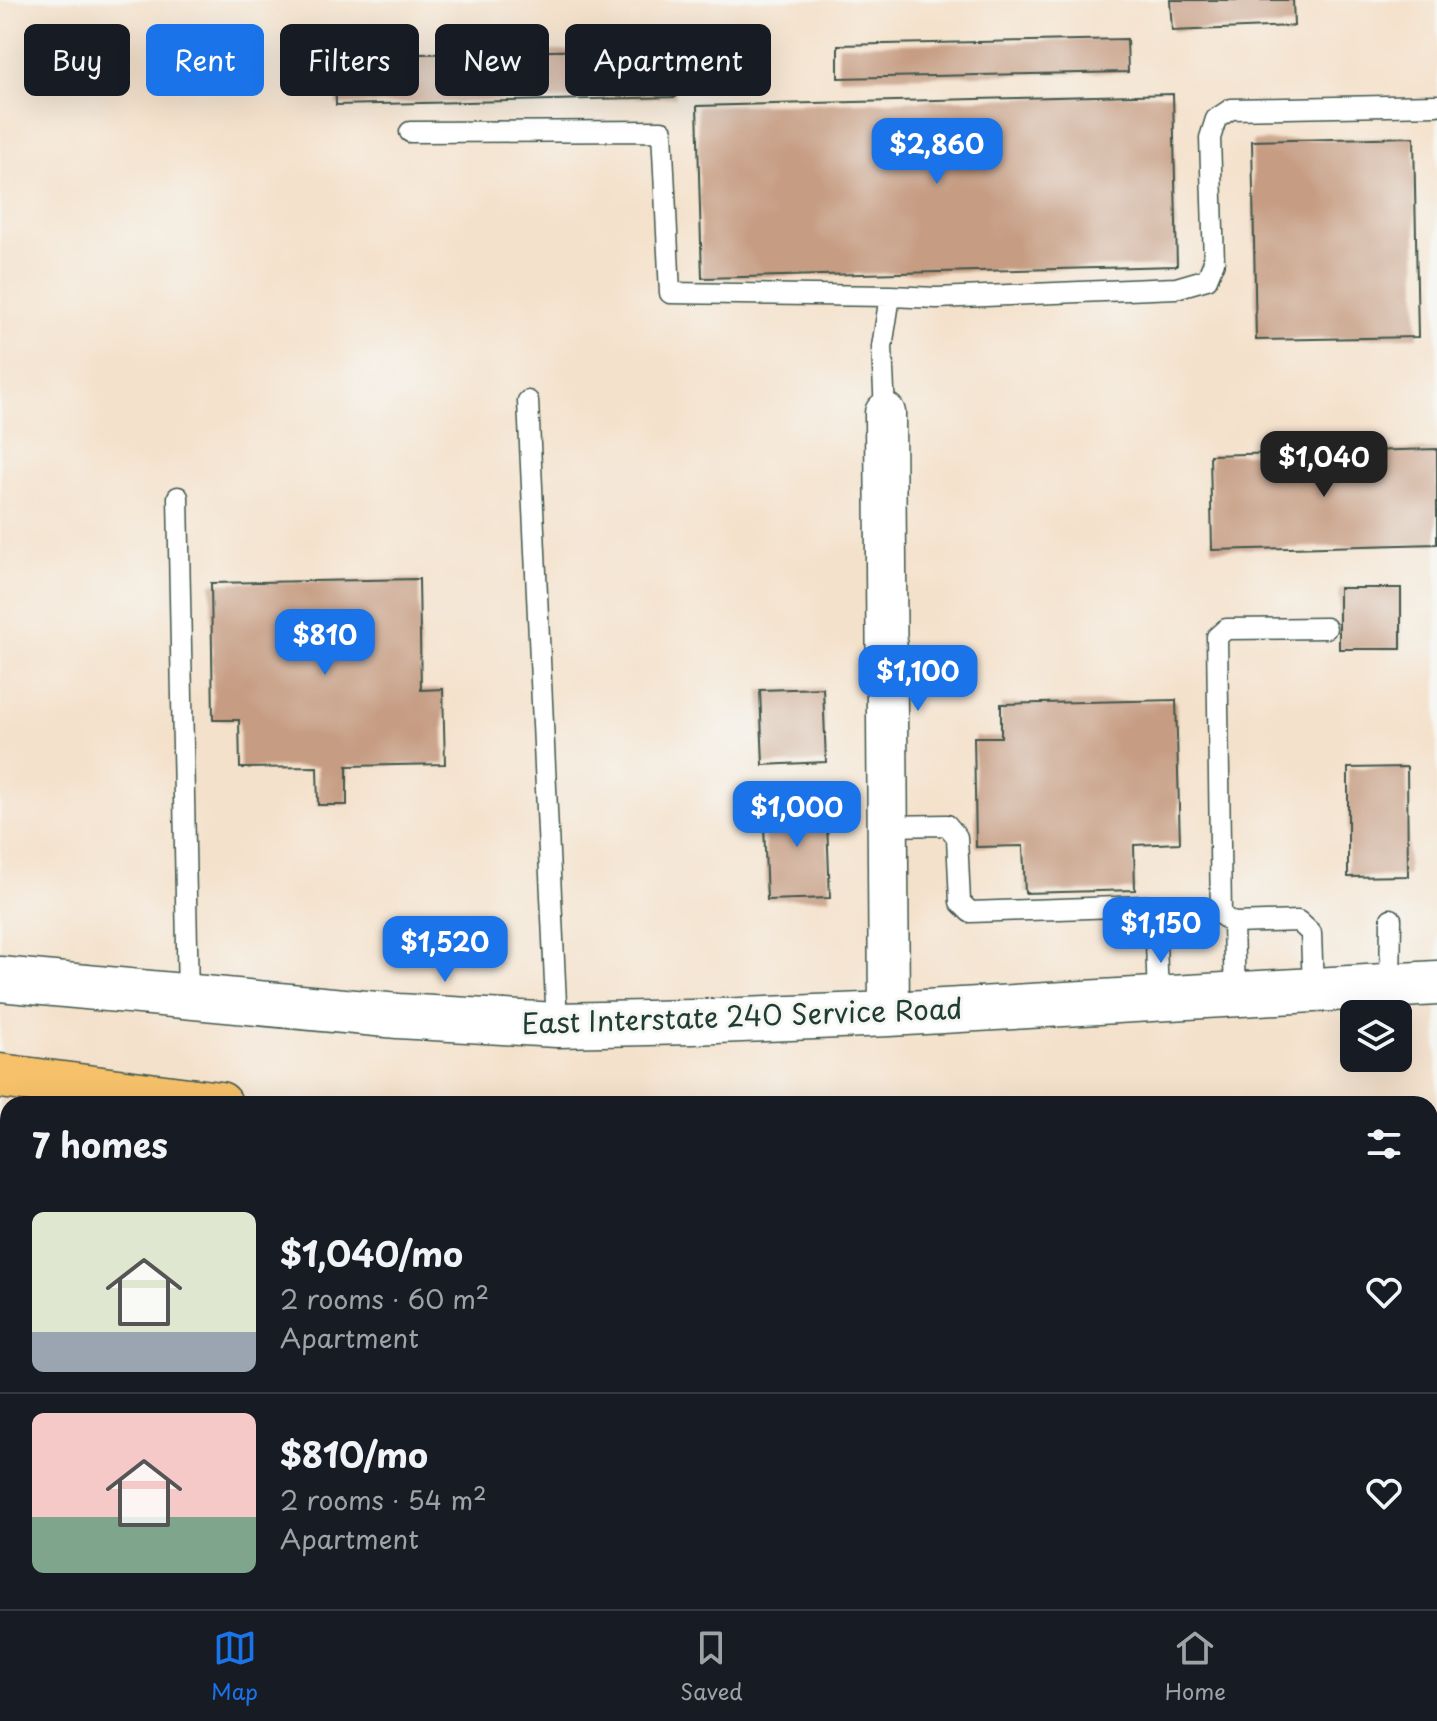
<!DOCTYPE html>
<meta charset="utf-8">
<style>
body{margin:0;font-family:"Playpen Sans",sans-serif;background:#20242c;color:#f1f3f6;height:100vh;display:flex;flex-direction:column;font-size:30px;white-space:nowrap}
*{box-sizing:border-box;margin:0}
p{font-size:26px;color:#9ea1a6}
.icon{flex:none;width:44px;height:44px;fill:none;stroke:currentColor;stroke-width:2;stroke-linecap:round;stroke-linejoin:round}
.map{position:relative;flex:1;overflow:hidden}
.sheet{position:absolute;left:0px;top:1096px;width:1438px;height:514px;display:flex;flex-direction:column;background:#171b24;border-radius:24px 24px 0 0;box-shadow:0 8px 32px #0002}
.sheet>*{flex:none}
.top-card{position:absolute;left:24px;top:24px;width:800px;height:72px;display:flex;gap:16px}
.buttons{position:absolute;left:1340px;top:1000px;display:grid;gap:16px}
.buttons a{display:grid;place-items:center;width:72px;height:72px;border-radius:12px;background:#171b24;box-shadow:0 8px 32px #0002;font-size:40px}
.price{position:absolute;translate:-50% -68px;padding:0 18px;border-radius:16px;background:#1a73e8;color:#fff;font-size:26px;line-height:52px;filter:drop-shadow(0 2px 4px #0008)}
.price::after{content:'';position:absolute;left:50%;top:48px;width:24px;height:18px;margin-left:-12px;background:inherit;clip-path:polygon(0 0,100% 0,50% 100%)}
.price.current{background:#222;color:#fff}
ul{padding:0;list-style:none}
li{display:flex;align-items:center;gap:24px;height:200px;padding:0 32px}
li+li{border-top:2px solid #363941}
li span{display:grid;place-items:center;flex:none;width:224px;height:160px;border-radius:12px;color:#555}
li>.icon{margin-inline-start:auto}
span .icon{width:96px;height:96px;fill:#fffc;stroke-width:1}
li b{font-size:34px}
h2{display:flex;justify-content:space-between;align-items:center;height:96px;padding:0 32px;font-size:34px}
.chip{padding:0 28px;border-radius:12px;background:#171b24;box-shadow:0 8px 32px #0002;font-size:28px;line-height:72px}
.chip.current{background:#1a73e8;color:#fff}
.tabs{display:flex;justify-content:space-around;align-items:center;height:112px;border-top:2px solid #363941;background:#171b24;font-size:22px;color:#9ea1a6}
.tabs a{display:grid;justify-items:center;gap:4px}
.tabs .current{color:#1a73e8}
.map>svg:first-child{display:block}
</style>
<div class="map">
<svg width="1437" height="1609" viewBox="0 0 1437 1609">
<rect width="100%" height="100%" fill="#f6f6f2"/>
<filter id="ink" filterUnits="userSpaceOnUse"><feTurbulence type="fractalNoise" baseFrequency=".0125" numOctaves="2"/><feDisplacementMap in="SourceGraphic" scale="16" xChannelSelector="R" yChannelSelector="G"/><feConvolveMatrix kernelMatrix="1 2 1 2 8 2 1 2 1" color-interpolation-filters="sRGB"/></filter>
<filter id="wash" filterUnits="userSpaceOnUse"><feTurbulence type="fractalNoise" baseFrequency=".006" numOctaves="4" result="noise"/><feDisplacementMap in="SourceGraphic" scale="32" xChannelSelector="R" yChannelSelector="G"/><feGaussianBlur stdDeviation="1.8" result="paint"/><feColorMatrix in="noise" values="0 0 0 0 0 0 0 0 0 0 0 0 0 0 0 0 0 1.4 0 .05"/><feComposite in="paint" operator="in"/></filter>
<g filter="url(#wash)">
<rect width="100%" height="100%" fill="#f4e1cb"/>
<path fill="#f4d3c1" d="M1430,1404H1437V1609H541V1602H1430Z"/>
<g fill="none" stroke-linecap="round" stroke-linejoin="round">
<path stroke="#5ba9d5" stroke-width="10" d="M78,1602V1609"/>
</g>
<g id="blocks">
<path fill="#c69c82" d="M1170,0H1293L1294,26L1172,31Z
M1127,39L1128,72L838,78V45Z
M675,48L676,97L336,105L335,56Z
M1173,94L1177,266L702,278L697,106Z
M1414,137L1418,337L1256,340L1252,141Z
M1437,449V544L1212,550L1210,455Z
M419,579L421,690L443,689L445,764L347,766V805H318L317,767L240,768L239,720H213L211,583Z
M1339,588H1401V649H1339Z
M823,688L826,762L763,765L760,690Z
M1176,700L1180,843L1134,845L1135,890L1025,893L1023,846L976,847L974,737H1001V704Z
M1407,767L1408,876L1348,877V768Z
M826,797L830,898L767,900L763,800Z
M753,1602H825V1609H753Z
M889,1602H1101V1609H889Z"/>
</g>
</g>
<g filter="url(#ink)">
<use href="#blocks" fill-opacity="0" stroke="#3f564b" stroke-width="2"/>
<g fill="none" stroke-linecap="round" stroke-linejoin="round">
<defs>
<path id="service" d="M410,132L662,131L670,293L890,296
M528,401L557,1025
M885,413L882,347L890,296L937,298L1176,288L1207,279L1214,262L1210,138L1216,119L1231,109L1437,105
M178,497L188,997
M887,826L947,825L957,837L960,902L970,912L1147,906L1155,914L1158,999
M1233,923L1221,915L1217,637L1226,629L1326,628
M1390,986L1391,919
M1235,995L1233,923L1298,921L1311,933L1313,989
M1430,1488H1437
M624,1602V1609
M1164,1602V1609"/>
<path id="minor" d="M885,413L889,1014"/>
<path id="tertiary" d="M0,979L398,1016L557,1025L692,1022L889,1014L1437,983
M0,1376L8,1375
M1430,1380H1437
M515,1602V1609"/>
<path id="motorway" d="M0,1076L220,1104
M1430,1144H1437
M0,1178H8
M1430,1217L1437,1216
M0,1248H8"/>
</defs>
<use href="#service" stroke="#3f564b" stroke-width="23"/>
<use href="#minor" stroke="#3f564b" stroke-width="43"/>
<use href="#tertiary" stroke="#3f564b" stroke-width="47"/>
<use href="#motorway" stroke="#3f564b" stroke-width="47"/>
<use href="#service" stroke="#fff" stroke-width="20"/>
<use href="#minor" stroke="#fff" stroke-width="40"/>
<use href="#tertiary" stroke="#fff" stroke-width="44"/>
<use href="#motorway" stroke="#f6c16b" stroke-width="44"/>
</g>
</g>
<g text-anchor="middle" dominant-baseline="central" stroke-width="6" stroke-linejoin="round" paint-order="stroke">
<g font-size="28" fill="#1f3d34" stroke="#f6f6f2">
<text transform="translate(742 1015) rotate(-2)">East Interstate 240 Service Road</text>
</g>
</g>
</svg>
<div class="buttons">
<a><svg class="icon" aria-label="layers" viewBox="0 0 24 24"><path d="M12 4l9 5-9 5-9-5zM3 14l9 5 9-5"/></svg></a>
</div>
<b class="price" style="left:937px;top:186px">$2,860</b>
<b class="price current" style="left:1324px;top:499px">$1,040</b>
<b class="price" style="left:325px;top:677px">$810</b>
<b class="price" style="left:918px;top:713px">$1,100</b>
<b class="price" style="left:797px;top:849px">$1,000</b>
<b class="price" style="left:1161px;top:965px">$1,150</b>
<b class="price" style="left:445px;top:984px">$1,520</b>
<div class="top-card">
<a class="chip">Buy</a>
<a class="chip current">Rent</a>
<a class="chip">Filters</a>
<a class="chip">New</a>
<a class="chip">Apartment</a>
</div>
<section class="sheet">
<h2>7 homes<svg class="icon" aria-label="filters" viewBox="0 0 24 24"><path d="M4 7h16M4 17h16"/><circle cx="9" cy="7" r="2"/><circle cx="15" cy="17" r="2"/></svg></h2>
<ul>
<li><span style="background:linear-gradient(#dfe7d0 75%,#9aa5b1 0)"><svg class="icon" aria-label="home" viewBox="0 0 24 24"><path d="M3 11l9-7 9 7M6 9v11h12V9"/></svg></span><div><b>$1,040/mo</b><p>2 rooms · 60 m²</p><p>Apartment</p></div><svg class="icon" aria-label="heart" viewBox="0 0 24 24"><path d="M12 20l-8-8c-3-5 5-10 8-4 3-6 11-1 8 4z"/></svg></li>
<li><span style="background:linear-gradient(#f6c9c9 65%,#7fa58c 0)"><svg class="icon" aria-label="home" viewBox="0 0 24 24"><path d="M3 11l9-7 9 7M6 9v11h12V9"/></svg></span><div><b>$810/mo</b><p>2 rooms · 54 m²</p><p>Apartment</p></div><svg class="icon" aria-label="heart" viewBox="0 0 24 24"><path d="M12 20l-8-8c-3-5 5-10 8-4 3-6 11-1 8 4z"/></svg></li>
</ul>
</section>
</div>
<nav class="tabs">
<a class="current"><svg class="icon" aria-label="map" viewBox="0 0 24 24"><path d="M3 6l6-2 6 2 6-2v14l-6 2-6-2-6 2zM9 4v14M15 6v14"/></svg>Map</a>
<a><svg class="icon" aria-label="saved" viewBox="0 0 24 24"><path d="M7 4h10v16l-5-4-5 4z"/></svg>Saved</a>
<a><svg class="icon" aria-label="home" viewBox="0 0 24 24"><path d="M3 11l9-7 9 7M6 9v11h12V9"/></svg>Home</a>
</nav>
